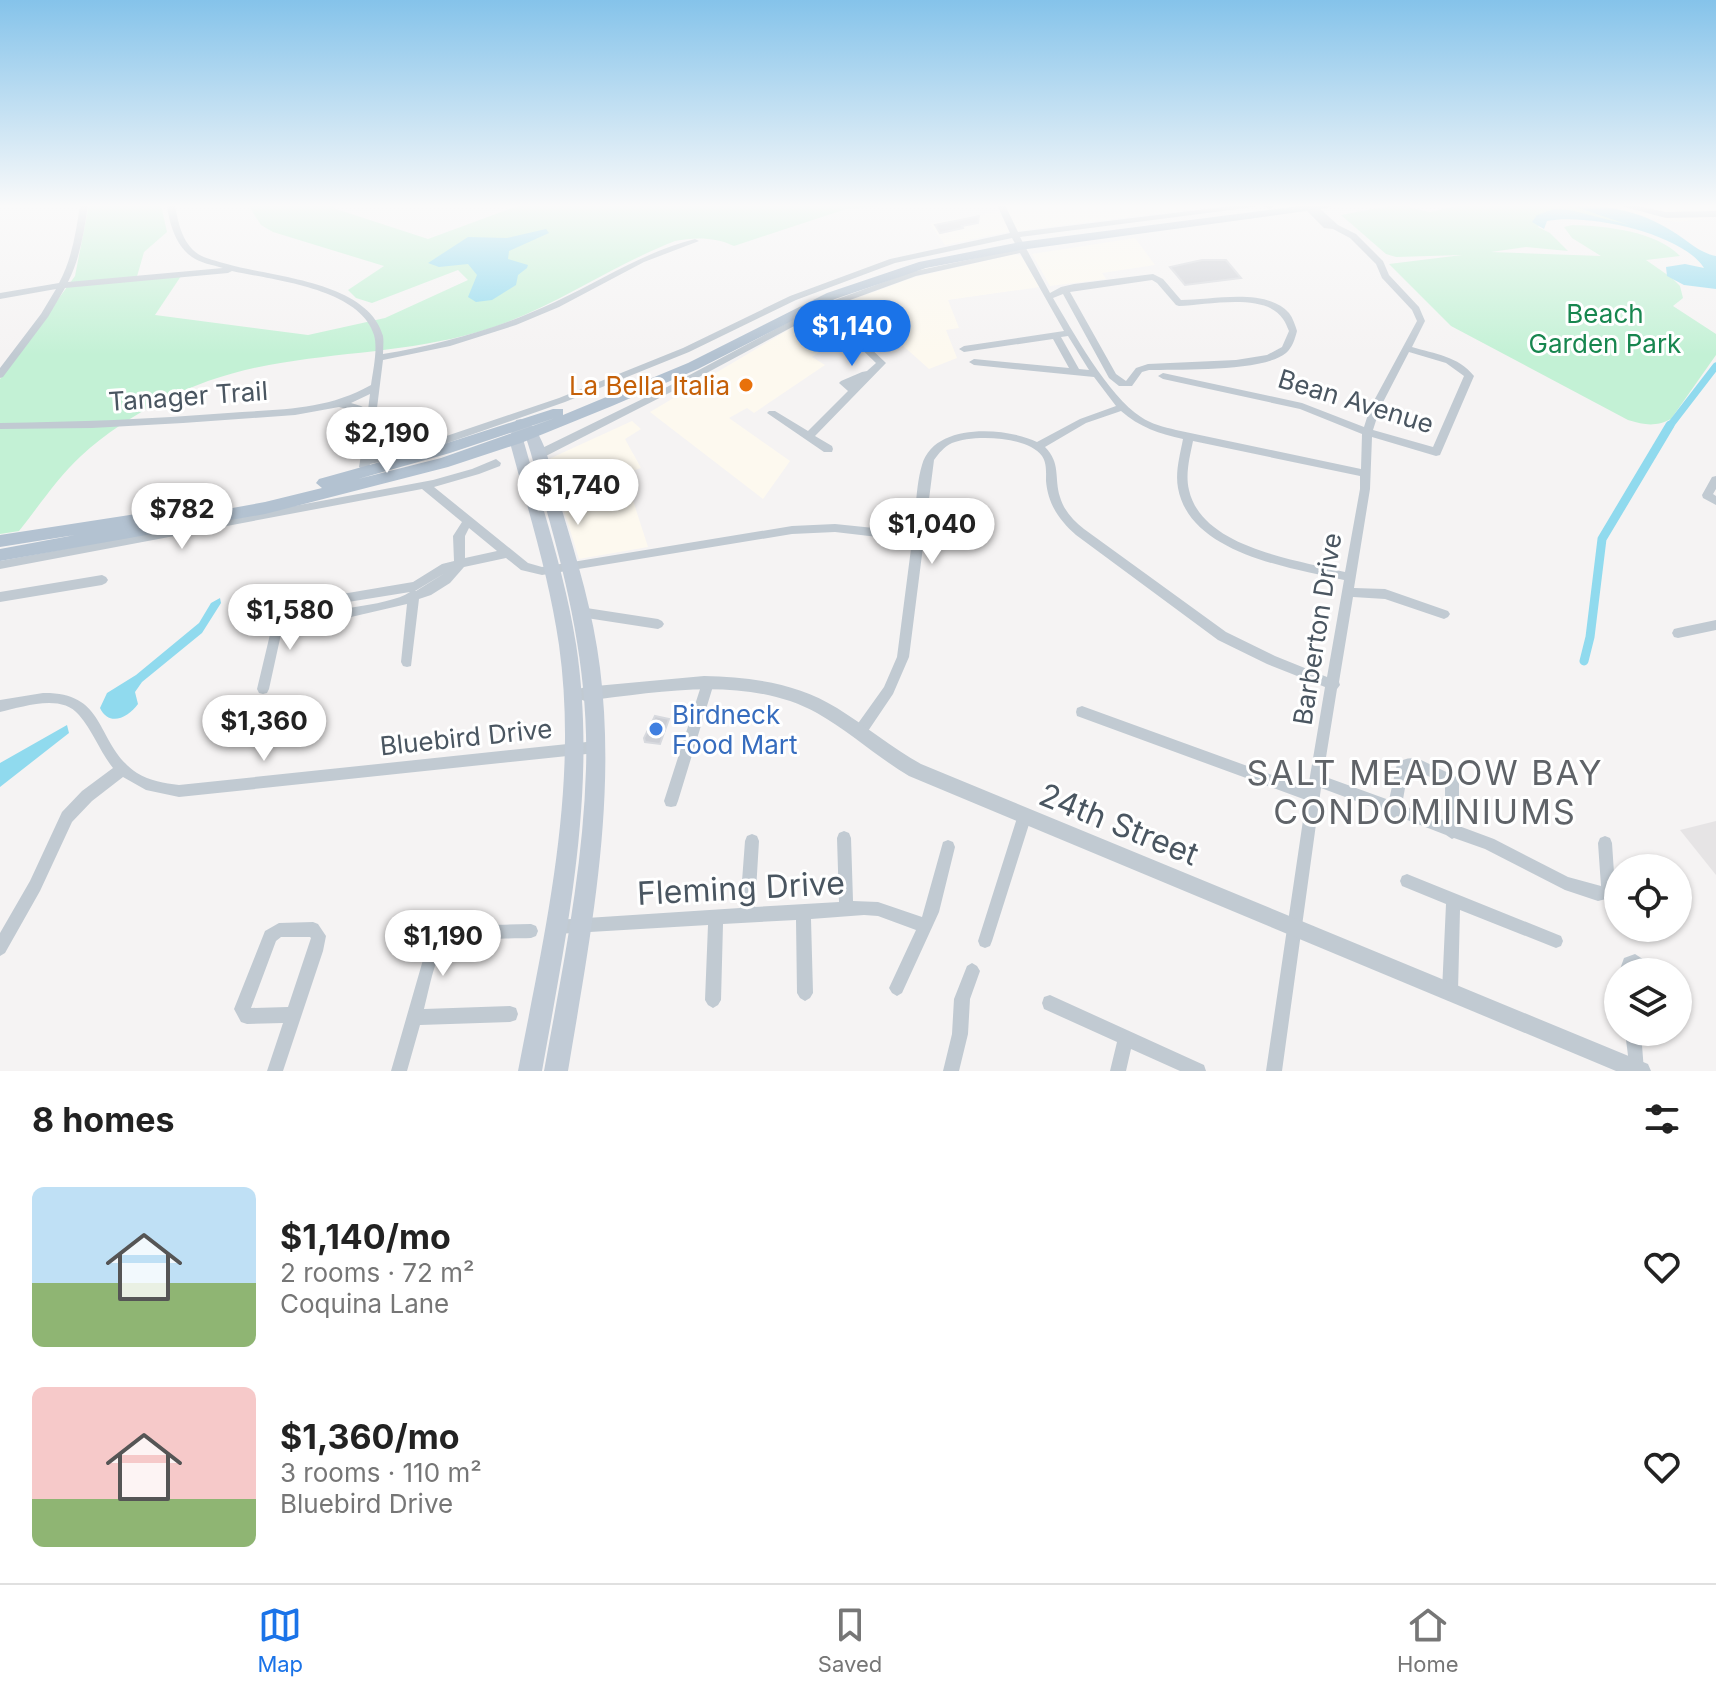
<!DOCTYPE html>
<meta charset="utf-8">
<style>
body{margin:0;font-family:Inter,sans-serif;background:#f6f6f6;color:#222;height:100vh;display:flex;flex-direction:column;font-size:30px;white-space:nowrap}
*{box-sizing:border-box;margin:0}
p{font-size:26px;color:#767676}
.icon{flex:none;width:44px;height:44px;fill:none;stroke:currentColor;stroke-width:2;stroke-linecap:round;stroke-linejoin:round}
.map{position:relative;height:1071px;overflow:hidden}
.drawer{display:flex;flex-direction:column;background:#fff;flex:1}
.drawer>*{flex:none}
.tools{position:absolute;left:1604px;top:854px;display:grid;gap:16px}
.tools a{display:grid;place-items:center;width:88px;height:88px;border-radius:50%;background:#fff;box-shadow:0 2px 6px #0004;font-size:40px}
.price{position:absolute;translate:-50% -68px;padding:0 18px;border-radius:28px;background:#fff;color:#222;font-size:26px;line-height:52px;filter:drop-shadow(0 2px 4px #0008)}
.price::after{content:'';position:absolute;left:50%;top:48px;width:24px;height:18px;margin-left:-12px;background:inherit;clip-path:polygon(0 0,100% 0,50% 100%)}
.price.active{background:#1a73e8;color:#fff}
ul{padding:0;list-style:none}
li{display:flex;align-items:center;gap:24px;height:200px;padding:0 32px}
li span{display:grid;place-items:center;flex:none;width:224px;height:160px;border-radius:12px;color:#555}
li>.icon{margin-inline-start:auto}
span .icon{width:96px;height:96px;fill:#fffc;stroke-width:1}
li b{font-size:34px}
h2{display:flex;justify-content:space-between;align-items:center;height:96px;padding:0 32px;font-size:34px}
.dock{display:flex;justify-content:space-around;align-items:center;height:112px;border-top:2px solid #e0e0e0;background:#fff;font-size:22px;color:#767676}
.dock a{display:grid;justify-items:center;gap:4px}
.dock .active{color:#1a73e8}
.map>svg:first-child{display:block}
</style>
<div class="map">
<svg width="1716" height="1071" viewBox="0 0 1716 1071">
<rect width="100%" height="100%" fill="#f5f3f3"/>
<path fill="#fdf9ef" d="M1005,205H1198L1200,208L1007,232L945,245L930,224L1007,210Z
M1608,205H1716V217L1677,222L1647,217Z
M1135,238L1155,265L1102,273L1106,279L1050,286L1032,254Z
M1015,254L1021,256L1040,287L948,300L959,328L946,330L957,358L929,369L852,300L915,277Z
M803,321L831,338L814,347L819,352L812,357L825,365L754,413L747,408L729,418L790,461L763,499L650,412Z
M632,421L641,429L625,439L641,468L612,478L615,488L628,485L648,547L579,559L549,462L551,458Z"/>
<path fill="#e6e4e5" d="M1716,821V875L1680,830Z"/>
<path fill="#c3f1d5" d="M89,205H161L167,232L144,252L136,280L181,276L155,315L308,335L385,318L468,280L458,270L372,303L356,298L348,290L384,266L273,232L261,225L248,205H334L336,209L428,239L520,205H900L846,209L734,246C716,237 694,237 675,241C608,267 548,312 478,332C409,352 339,352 269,365C201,377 133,409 81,456C58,477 39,506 19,531L0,534V379L75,276Z
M1394,205H1410L1411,208L1430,212L1461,205H1570L1627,223L1629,225L1554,209L1538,227L1550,233L1568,251L1526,247L1491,252L1601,256L1572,238L1564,227L1572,225C1606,226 1656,231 1680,256L1646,260L1672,278L1680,286L1683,298L1673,306L1716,334V355L1671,419C1655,427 1645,425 1628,420L1451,326L1389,264L1462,255L1396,257L1386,254L1341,215Z"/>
<path fill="#90daee" d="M1570,205C1606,205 1641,211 1672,231C1687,240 1699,253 1716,256V289L1684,285L1667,276L1666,267L1685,264L1704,268C1682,233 1587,213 1547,221L1544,229L1532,222L1537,215L1554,209L1570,210L1629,225Z
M546,229L549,233L509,251L508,259L528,265L527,268L518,275L516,285L492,300L476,302L468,297L477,275L468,264L439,267L428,263L468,237L507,238Z
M220,598L221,603L202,633L142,682L135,692L138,704C128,718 109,727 100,708L107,693L136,675L199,623L211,603Z
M67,725L69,733L0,787V763Z"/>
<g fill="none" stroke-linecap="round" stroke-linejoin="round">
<path stroke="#90daee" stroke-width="7" d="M1669,427L1716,366"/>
<path stroke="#90daee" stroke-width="9" d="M1584,661L1590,637L1602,539L1670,425"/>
</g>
<path fill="#cdcfd5" stroke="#d7d9de" stroke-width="2" d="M979,216L978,223L962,226L963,228L940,233L935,225Z
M1202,260H1226L1241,278L1185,285L1170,267Z
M655,716L669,719L660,744L645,742L644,738Z"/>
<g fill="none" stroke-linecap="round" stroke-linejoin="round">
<path fill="#c1cad2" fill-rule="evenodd" d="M80,205H88C84,232 80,258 68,282L223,268C213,265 200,263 192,257C176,246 169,223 167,205H175C178,222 182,243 198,254C206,259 217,261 227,264C271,277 368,281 383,336C384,342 383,348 383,354C442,344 500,328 555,302C602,280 644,252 695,239L699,241L644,262L559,307L516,325L450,346L383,360L371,456L408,449L559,398L683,348L790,296L890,259L1010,233L997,205H1005L1018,232L1239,205H1258L1254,207L1020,237L1050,293L1061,287L1074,284L1153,274L1163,279L1181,300C1212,300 1266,287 1289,313C1293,318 1295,325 1297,331C1295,339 1292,348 1286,353C1263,372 1180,369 1149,370L1142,372L1132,386H1119L1109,378L1063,294L1053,298C1072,330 1108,396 1141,417C1151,424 1164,427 1176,430L1361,469L1362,434L1300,409L1163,379L1158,376L1163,373L1302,403L1364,427L1370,408L1417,321L1412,310L1382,278L1376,264L1350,238L1333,229L1324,228L1303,207L1307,205H1316L1338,225L1356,234L1383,261L1389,275L1419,307L1425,321L1412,347C1435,354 1458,356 1474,376L1440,455L1436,456L1372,437L1370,489L1354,588L1385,589L1448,611L1450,614L1448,617L1444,619L1385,599L1353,597L1339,682L1340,685L1337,689L1323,776L1389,800L1397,764C1403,758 1413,757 1421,760L1457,777L1459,781V826L1494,839L1568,877L1601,886L1598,843L1600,838L1605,836L1610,838L1612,843L1615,888L1610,898L1598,901L1565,890L1485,849L1454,838L1452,839L1446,835L1397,816L1394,818L1389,816L1388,813L1321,788L1282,1071H1266L1306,800L1077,716L1076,712L1077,708L1082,706L1308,788L1325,687L1267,664L1218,640L1076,535C1059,520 1048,504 1046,481C1046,473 1047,463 1042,456C1028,436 973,434 952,443C944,447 939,453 934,460L909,657L893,694L864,737L859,739L854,737L853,733L854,729L884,687L897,657L912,541L835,532L792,534L542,575L521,570L506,558L464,567L450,583L431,595L419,599L411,666L407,667L403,666L401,662L407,604L351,617L283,625L269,689L267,693L263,694L259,693L257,689L277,605L413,582L442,564L454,561L453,536L462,522L422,489L0,569V561L433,480L472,469L496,459L501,463L500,466L479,474L434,487L528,563L542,567L792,526L835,524L913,532C916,512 916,484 922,465C934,422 1006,427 1037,442L1080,419L1116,406L1094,377L974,365L969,362L974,359L1069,368L1053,339L964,352L959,349L964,346L1064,331L1020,253L916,276L828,308L886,363L815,436L832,446L833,449L832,452H824L767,413L769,411H775L808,431L848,391L839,383L841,381L862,372L867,371L876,363L822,311L673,391L542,458L538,459L533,455L534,452L667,387L817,307L814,303L815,301H821L824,304L911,272L1018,249L1012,238L895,263L796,300L689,352L565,402L413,455L370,464L368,470L364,471L359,467L367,419L355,411L339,407L295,415L183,423L92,428L0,429V423C76,422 152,419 228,413C279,409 325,411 371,385C373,370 378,349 374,335C360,288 272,280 232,271L228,273L65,288L48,317L3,377L0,378V368L41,314L56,289L0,299V293L59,283C72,259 76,232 80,205ZM1152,280L1157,283L1176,305L1179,306C1207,305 1266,292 1283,319C1286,323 1287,327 1289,331L1282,347L1267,355L1236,360L1148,364L1136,368L1126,381L1116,374L1070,292ZM1068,336L1089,370L1079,369L1061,337ZM1409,352L1446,363L1464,376L1433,447L1373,430L1380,408ZM370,394L368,410L361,406L351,403ZM1121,411C1139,427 1160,434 1183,439C1180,455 1175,472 1178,488C1190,554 1291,568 1344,580L1327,677L1275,656L1226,632L1084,529C1073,520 1064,511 1060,497C1054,478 1061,463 1045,447L1086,423ZM1193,441L1360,476V489L1345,572C1297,560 1202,548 1189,490C1185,474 1190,456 1193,441ZM469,528L497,551L465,558V536ZM445,573L416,591H415ZM410,592C388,607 315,611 285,615L286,612ZM1415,770L1445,784V821L1402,805L1408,771Z
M1259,205H1270L1274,207L1270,209Z
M1716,476V489L1713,494L1716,496V505L1703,498L1702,495L1712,477Z
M102,575L106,577L108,580L106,583L102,585L0,602V592Z
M580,607L658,619L662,621L664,624L662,627L658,629L580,617L576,615L574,612L576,609Z
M1716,620V630L1678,638L1674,637L1672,633L1674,629L1678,628Z
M708,678L712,679L714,683L678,801L676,806L671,807L666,806L664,801L702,683L704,679Z
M43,693C109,692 94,744 137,773C150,781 164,783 179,785L596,741L601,743L603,747L601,751L596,753L179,797L146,790L123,777L92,801L72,822L40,891L5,953L0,956V933L30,881L62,812L82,791L113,768C100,752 93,731 79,715C61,693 23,707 0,712V700Z
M1024,811L1029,813L1031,818L992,941L990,946L985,948L980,946L978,941L1017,818L1019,813Z
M844,831L849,833L851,838L853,901L878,902L922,917L943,842L948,840L953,842L955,847L939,912L902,993L897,996L892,993L889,988L916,930L878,916L864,915L811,919L813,993L810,998L805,1001L800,998L797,993L796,920L723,924L721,1000L718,1005L713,1008L708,1005L705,1000L708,925L556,934L551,932L549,927L551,922L556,920L740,908L745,841L747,836L752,834L757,836L759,841L755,907L839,902L837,838L839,833Z
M1407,874L1561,936L1563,941L1561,946L1556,948L1460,910L1458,991L1455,996L1450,999L1445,996L1442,991L1446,904L1402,886L1400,881L1402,876Z
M313,922L318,924L326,936L323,951L283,1071H267L283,1023L247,1024L241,1022L234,1009L265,931L279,923ZM281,937H310L311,938L288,1007L251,1008L276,941Z
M531,924L536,926L538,931L536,936L531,938C509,939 455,936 440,955C434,962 427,998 424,1009L510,1006L516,1008L518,1014L516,1020L510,1022L420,1025L407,1071H391L427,946C457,923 495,925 531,924Z
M1635,954L1655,967L1658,972H1619L1624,958Z
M972,963L977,966L980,971L970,999L968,1034L959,1071H943L952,1034L954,999L967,966Z
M1050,995L1204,1065L1206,1071H1180L1131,1049L1126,1071H1110L1117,1042L1044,1009L1042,1003L1044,997Z
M1625,1032H1641L1644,1071H1630Z"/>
<path fill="#c1cad2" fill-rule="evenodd" d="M1617,205H1633L1666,212L1716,211V217L1666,218Z
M704,676C751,677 797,683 837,708C866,726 892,748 921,764L1648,1064L1651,1071H1616L909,776C877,757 849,731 817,713C747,675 660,692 585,701L579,699L577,694L579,689L585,687Z"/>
<path fill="#c1cbd6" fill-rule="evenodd" d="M521,419C546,427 551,474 558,497C575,553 593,610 600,668C617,803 590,938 568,1071H544C562,971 583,871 586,769C589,678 570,592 545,505C538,482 533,457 525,435L523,439C542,507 565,574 576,644C598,787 567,931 542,1071H518C545,931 579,788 559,645C549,575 527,507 509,439L516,420Z"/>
<path fill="#b3c2d1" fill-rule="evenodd" d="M1306,205H1334L1328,208L1020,250L926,268L835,299L698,369L612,406L521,443L448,467L265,514L0,561V549L75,535L0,547V535L188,506L194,508V515L265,502L322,488L316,483L319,479L441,445L553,409H563V415L688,363L827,293L919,262L1020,242ZM555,418L441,458L358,479L450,453Z"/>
</g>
<linearGradient id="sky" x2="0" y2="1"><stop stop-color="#85c3ea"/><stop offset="0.58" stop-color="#fafafa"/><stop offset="1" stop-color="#fafafa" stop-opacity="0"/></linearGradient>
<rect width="1716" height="355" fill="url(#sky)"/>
<circle fill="#e8710a" stroke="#fff" stroke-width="3" cx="746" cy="385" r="8"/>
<circle fill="#3f7fe0" stroke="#fff" stroke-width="3" cx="656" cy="729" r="8"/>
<g text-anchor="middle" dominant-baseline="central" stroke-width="6" stroke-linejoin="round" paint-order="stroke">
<g font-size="26" fill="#17864f" stroke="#fff">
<text x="1605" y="313">Beach<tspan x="1605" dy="30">Garden Park</tspan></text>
</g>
<g font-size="26" fill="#c56008" stroke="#fff" text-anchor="end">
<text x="730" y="385">La Bella Italia</text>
</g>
<g font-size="26" fill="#4a5661" stroke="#fff">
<text transform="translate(188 396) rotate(-4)">Tanager Trail</text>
<text transform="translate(1356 401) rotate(17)">Bean Avenue</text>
<text transform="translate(1317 629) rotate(-81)">Barberton Drive</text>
<text transform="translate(466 737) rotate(-6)">Bluebird Drive</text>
</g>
<g font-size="26" fill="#366cbe" stroke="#fff" text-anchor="start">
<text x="672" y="714">Birdneck<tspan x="672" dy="30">Food Mart</tspan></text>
</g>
<g font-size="32" fill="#4a5661" stroke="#fff">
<text transform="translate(1119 824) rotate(22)">24th Street</text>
<text transform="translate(741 888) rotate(-3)">Fleming Drive</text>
</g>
<g font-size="34" letter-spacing="2" fill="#5f6368" stroke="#fff">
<text x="1425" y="772">SALT MEADOW BAY<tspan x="1425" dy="39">CONDOMINIUMS</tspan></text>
</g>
</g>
</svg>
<div class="tools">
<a><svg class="icon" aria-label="locate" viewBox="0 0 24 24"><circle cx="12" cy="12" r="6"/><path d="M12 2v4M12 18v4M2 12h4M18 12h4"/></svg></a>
<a><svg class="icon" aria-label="layers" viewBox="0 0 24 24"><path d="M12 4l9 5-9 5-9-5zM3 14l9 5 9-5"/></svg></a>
</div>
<b class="price active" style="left:852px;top:368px">$1,140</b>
<b class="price" style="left:387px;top:475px">$2,190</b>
<b class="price" style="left:578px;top:527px">$1,740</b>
<b class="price" style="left:182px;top:551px">$782</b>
<b class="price" style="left:932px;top:566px">$1,040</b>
<b class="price" style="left:290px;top:652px">$1,580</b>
<b class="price" style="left:264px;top:763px">$1,360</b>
<b class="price" style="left:443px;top:978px">$1,190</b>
</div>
<section class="drawer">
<h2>8 homes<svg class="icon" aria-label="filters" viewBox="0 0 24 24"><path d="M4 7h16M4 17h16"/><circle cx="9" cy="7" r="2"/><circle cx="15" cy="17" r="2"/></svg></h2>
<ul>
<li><span style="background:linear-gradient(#bfe0f5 60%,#8fb573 0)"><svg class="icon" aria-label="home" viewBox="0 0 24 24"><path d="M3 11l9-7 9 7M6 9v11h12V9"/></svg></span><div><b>$1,140/mo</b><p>2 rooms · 72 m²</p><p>Coquina Lane</p></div><svg class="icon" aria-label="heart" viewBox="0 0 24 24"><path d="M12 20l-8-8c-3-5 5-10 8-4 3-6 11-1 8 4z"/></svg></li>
<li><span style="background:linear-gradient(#f6c9c9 70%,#8fb573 0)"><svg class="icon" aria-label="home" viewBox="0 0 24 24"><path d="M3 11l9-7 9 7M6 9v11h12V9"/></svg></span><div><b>$1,360/mo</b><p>3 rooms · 110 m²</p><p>Bluebird Drive</p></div><svg class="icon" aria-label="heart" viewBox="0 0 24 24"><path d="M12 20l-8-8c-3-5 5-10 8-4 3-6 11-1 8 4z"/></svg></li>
</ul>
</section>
<nav class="dock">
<a class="active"><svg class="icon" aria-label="map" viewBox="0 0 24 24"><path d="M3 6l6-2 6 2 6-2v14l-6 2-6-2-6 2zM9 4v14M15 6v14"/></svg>Map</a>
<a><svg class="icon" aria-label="saved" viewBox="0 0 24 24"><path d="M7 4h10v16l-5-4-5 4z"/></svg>Saved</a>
<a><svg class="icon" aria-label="home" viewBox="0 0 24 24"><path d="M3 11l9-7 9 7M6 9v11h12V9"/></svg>Home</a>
</nav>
